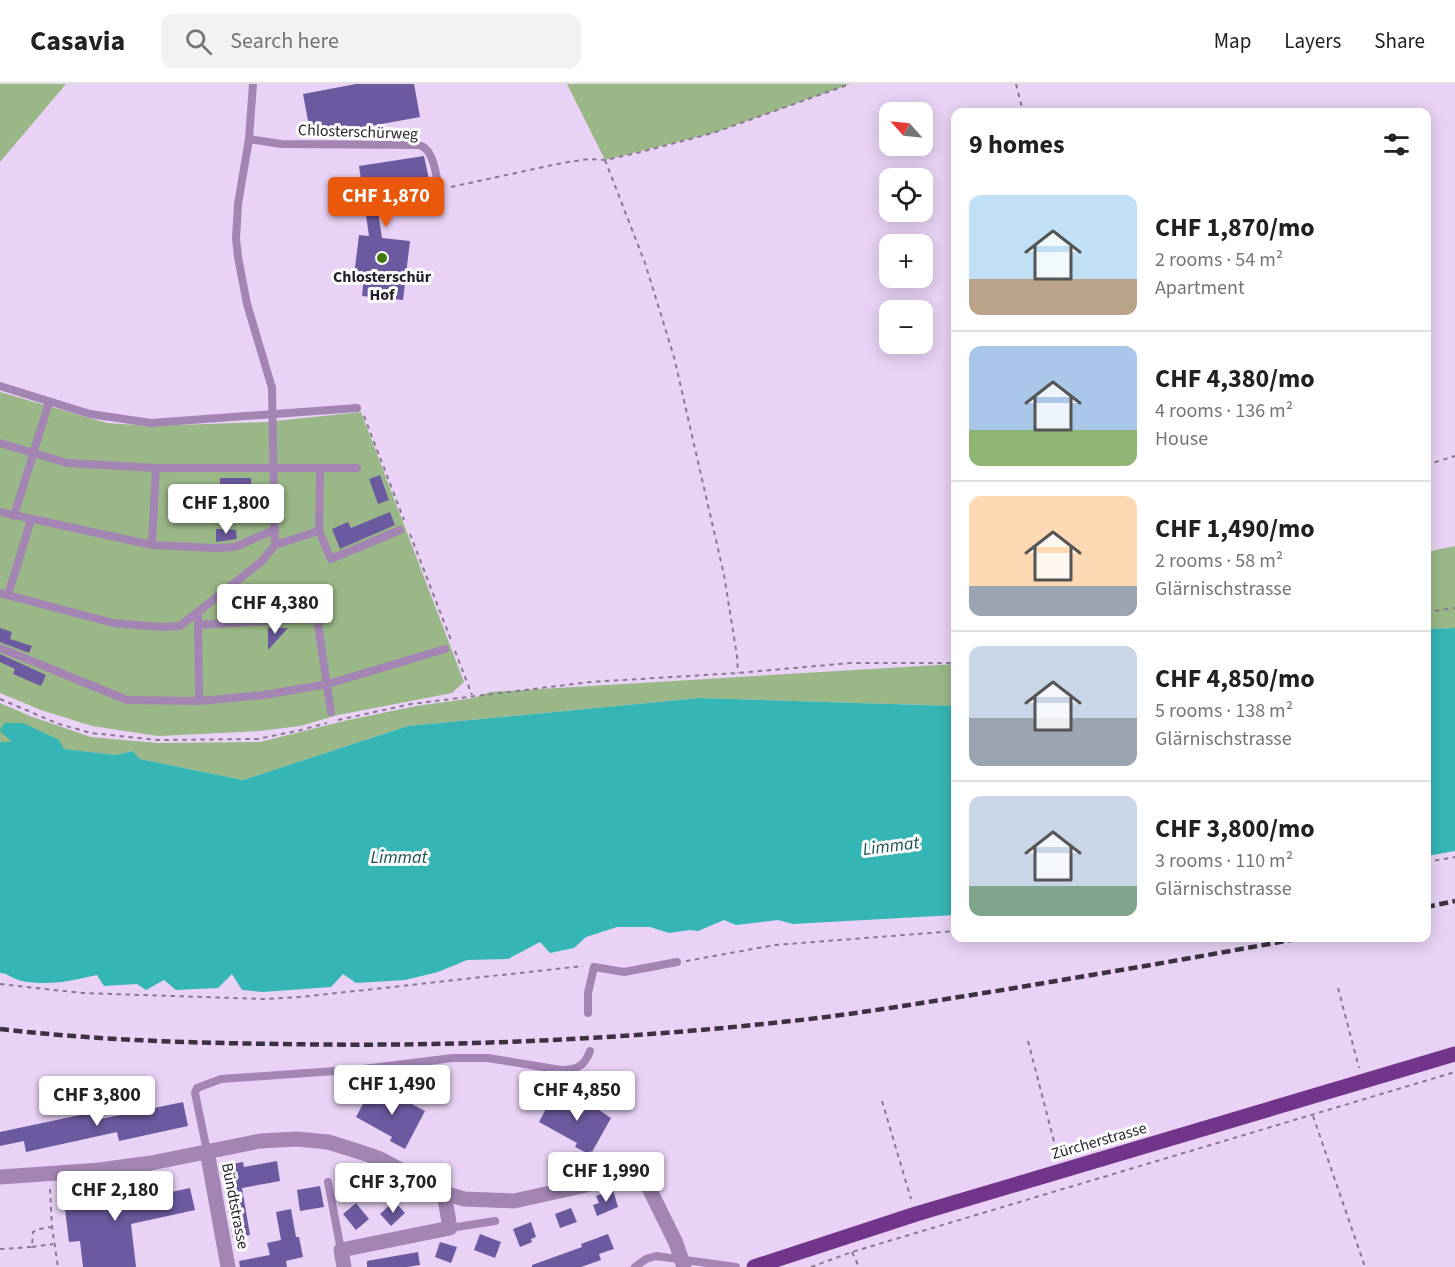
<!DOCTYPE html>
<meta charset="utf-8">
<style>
body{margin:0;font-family:"Source Sans 3",sans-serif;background:#f2f2f2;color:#202124;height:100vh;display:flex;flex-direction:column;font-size:22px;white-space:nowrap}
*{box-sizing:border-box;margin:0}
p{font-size:20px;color:#757577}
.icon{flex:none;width:33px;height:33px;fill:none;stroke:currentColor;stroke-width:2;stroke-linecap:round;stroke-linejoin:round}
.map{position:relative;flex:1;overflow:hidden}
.details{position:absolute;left:951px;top:24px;width:480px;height:834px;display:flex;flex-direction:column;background:#fff;border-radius:12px;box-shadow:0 3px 15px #0003}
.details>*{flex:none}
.needle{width:39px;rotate:297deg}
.controls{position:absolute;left:879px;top:18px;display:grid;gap:12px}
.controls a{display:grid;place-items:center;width:54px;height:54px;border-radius:12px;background:#fff;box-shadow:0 3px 15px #0003;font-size:30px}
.price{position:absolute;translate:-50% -51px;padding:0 14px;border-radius:6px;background:#fff;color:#222;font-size:20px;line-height:39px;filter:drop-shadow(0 2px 3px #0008)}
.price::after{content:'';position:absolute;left:50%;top:36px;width:18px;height:14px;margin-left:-9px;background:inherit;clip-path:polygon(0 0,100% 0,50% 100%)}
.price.on{background:#ea580c;color:#fff}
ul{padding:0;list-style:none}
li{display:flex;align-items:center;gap:18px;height:150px;padding:0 18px}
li+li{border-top:2px solid #e0e0e0}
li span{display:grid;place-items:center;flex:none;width:168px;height:120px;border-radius:12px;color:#555}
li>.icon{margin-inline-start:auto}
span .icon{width:72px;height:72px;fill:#fffc;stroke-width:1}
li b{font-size:26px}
h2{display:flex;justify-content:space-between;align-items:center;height:72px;padding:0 18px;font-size:26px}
header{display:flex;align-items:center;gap:36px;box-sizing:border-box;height:84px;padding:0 30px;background:#fff;border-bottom:2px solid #e0e0e0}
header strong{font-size:28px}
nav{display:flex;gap:33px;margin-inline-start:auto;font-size:21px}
.search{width:420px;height:54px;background:#f2f2f2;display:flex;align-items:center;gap:15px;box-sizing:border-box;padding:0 21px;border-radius:12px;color:#757577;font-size:22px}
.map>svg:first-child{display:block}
</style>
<header>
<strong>Casavia</strong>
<div class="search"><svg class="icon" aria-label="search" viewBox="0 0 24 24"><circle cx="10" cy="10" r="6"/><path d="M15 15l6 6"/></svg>Search here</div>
<nav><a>Map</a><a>Layers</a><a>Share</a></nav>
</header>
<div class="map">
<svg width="1455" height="1183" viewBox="0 0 1455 1183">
<rect width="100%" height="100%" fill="#e9d2f5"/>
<path fill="#9ab887" d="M0,0H66L0,78Z
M567,0H850L713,49L605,76Z
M0,308L107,339L150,342L266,338L361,328L464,598L452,609L338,631L300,642L259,647L158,652L92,642L41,626L0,609Z
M1455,462V544L1427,545V468Z
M955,580V622L699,614L408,642L243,696L140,675L131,667L116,671L0,658V619L30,632L91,653L158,659L260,658L344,637L416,622L474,614L490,608Z"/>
<path fill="#35b6b4" d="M1455,544V767L1427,772V545Z
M699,614L955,622V831L793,840L778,836L736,841L724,836L698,847L690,846L669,849L650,843H617L586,853L574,864L550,869L540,858L508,875L467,876L438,888L405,896L356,899L343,890L331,903L263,908L242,906L232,890L218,904L176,906L164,896L146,906L137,900L104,902L97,891C70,897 49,902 22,897C14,896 8,889 0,889V658H12L0,647L4,639H23L59,656L64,665L116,671L132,667L140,675L243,696L408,642Z"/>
<path fill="#6c5aa0" d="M356,0H414L420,33L311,53L303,10Z
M424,72L430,100L375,109L382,154L410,157L403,216L362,212L364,192L354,191L359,151L369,152L359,82Z
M380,391L389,416L378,420L369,395Z
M220,394H251V406L220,405Z
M390,428L395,441L340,465L332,445L348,438L351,444Z
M216,445L236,446L237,455L216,458Z
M0,544L12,548L10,555L32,562L29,569L0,558Z
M268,544H288L268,566Z
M0,570L46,591L41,602L13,590L15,585L0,578Z
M377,1004L395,1013L397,1009L409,1015L408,1018L425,1027L405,1065L390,1057L392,1053L356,1033L365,1016L369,1019Z
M562,1009L582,1020L584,1016L611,1034L592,1068L590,1067L589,1070L575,1063L577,1059L539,1038L547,1023L552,1026Z
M183,1018L188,1042L119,1057L117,1048L26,1068L24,1057L0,1062V1048L94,1028L96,1036Z
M277,1077L280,1097L242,1104L250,1151L233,1154L220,1082L243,1078L244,1083Z
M352,1084L363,1098L348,1109L338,1095Z
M320,1102L324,1123L300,1127L297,1106Z
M117,1103L119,1119L190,1104L195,1126L131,1140L136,1183H83L80,1157L69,1158L63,1109Z
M613,1106L618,1123L597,1132L593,1121L599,1119L596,1112Z
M394,1117L405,1129L391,1142L380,1130Z
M356,1119L369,1135L356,1146L343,1130Z
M571,1124L577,1138L560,1144L555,1130Z
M291,1125L296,1153H299L303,1173L286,1177L287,1183H240L239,1177L270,1171L267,1159L281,1156L276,1128Z
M531,1138L536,1153L531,1155L532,1158L520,1163L513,1145Z
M480,1150L501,1158L495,1174L474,1166Z
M608,1150L614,1165L599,1170L601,1176L581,1183H532V1181L582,1163L581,1160Z
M440,1158L457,1163L451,1179L435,1173Z
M418,1168L420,1181L407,1183H367V1177Z"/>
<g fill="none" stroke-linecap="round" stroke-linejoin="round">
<path stroke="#887890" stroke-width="2" stroke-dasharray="4.5 4.5" stroke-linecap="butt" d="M1016,0L1023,28
M605,76L645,179L674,273L724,491L737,572L738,589
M451,103L562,79L589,75L605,76L637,69L713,49L850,0
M364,332L404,436
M1426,381L1455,372
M410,450L451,556
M1426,528L1455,524
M455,567L472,611
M0,615L59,640L91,649L158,656L257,655L297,647L327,639
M338,636L411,620L590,598L738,589L850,579H956
M1426,778L1455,773
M686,877L775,861L956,847
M0,900L82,909L264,915L301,913L583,882
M1338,904L1359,984
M1028,957L1058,1073
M882,1017L911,1115
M1313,1032L1365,1183
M50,1105L52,1143L58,1183
M32,1163L53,1160
M0,1165L32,1163L33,1148L39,1145L52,1143
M852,1168L859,1183
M811,1183L852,1168L1455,988"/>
<path stroke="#a384b3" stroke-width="8" d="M249,55L281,60L419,61C434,65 435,89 439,102
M0,302L90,330L151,339L357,324
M0,359L67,379L156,384H357
M0,428L152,461L216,464L235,463L274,446
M14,432L49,318
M319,447L320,384
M152,461L156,384
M275,461L319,447L331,475L400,446
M0,509L113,539L161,543L180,542L262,477L275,461L272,304L247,220L238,173L236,155L238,120L249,55L253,0
M8,511L31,436
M198,528L199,617L264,611L328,600L445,565
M198,541L317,534L331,628
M0,564L127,616L199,617
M588,929V909L594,883L624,888L677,878
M207,1067L195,1009L197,1004L221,995L363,985L453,974H488L561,986C576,986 585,982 590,967
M328,1098L341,1166
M450,1144L495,1137
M635,1183L646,1175L656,1172L736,1183"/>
<path stroke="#a384b3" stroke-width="15" d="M207,1067L228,1183
M0,1093L100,1086L151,1079L260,1057L297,1055L328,1058L357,1067L378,1074L444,1109L464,1115L514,1117L582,1102L630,1089L639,1090L644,1094L676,1159L684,1183
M344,1183L341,1166L450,1144L444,1109"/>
<path stroke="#71368b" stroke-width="15" d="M754,1183L916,1130L1455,970"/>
<path stroke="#3b3140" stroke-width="4.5" stroke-dasharray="9 4.5" stroke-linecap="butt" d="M1426,823L1455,817
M0,945C94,956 188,959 283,960C450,963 616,956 782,938C852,931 921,919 990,908C1094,891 1198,873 1302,854"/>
</g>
<circle fill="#437a0d" stroke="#fdfdfd" stroke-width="2" cx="382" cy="174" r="6"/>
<g text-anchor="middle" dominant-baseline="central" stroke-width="6" stroke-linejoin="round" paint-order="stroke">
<g font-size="16" fill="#271e2b" stroke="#fdfdfd">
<text transform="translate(358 48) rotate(2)">Chlosterschürweg</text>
<text transform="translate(1099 1057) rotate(-16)">Zürcherstrasse</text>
<text transform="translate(235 1122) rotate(79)">Bündtstrasse</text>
</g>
<g font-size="16" font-weight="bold" fill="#271e2b" stroke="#fdfdfd">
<text x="382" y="193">Chlosterschür<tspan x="382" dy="18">Hof</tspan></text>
</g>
<g font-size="18" font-style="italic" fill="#1d5251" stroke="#fdfdfd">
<text transform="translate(891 762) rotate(-7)">Limmat</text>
<text x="399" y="773">Limmat</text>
</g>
</g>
</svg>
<div class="controls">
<a><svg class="needle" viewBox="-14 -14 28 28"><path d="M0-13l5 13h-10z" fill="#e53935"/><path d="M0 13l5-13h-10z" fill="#757577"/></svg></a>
<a><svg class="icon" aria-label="locate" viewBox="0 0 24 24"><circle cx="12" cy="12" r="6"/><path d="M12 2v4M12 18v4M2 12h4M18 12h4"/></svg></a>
<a>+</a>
<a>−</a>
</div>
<b class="price on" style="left:386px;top:144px">CHF 1,870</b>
<b class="price" style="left:226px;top:451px">CHF 1,800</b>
<b class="price" style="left:275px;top:551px">CHF 4,380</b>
<b class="price" style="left:392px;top:1032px">CHF 1,490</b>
<b class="price" style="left:577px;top:1038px">CHF 4,850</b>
<b class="price" style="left:97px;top:1043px">CHF 3,800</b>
<b class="price" style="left:606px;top:1119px">CHF 1,990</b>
<b class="price" style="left:393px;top:1130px">CHF 3,700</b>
<b class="price" style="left:115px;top:1138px">CHF 2,180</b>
<section class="details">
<h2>9 homes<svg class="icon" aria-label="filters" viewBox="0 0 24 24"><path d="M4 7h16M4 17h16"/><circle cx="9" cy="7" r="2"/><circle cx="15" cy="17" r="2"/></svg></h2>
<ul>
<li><span style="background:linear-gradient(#bfe0f5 70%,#b9a48a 0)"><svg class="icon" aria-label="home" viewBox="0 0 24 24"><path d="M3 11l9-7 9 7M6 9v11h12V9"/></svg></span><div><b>CHF 1,870/mo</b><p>2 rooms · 54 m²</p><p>Apartment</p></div></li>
<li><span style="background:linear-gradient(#a9c7e8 70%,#8fb573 0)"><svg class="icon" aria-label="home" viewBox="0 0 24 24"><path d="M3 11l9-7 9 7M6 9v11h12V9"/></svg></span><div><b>CHF 4,380/mo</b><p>4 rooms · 136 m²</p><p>House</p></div></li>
<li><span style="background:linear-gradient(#ffd9b3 75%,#9aa5b1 0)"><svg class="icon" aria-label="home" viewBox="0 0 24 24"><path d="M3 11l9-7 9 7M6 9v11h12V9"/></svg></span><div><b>CHF 1,490/mo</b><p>2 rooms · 58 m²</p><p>Glärnischstrasse</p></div></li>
<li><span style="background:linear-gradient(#c9d6e8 60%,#9aa5b1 0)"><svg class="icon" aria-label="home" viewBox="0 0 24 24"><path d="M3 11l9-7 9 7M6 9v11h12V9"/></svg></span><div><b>CHF 4,850/mo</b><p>5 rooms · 138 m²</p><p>Glärnischstrasse</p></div></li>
<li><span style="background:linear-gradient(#c9d6e8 75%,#7fa58c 0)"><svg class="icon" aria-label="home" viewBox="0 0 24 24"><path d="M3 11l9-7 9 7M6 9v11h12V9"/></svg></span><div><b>CHF 3,800/mo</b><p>3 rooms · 110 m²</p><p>Glärnischstrasse</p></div></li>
</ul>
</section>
</div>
